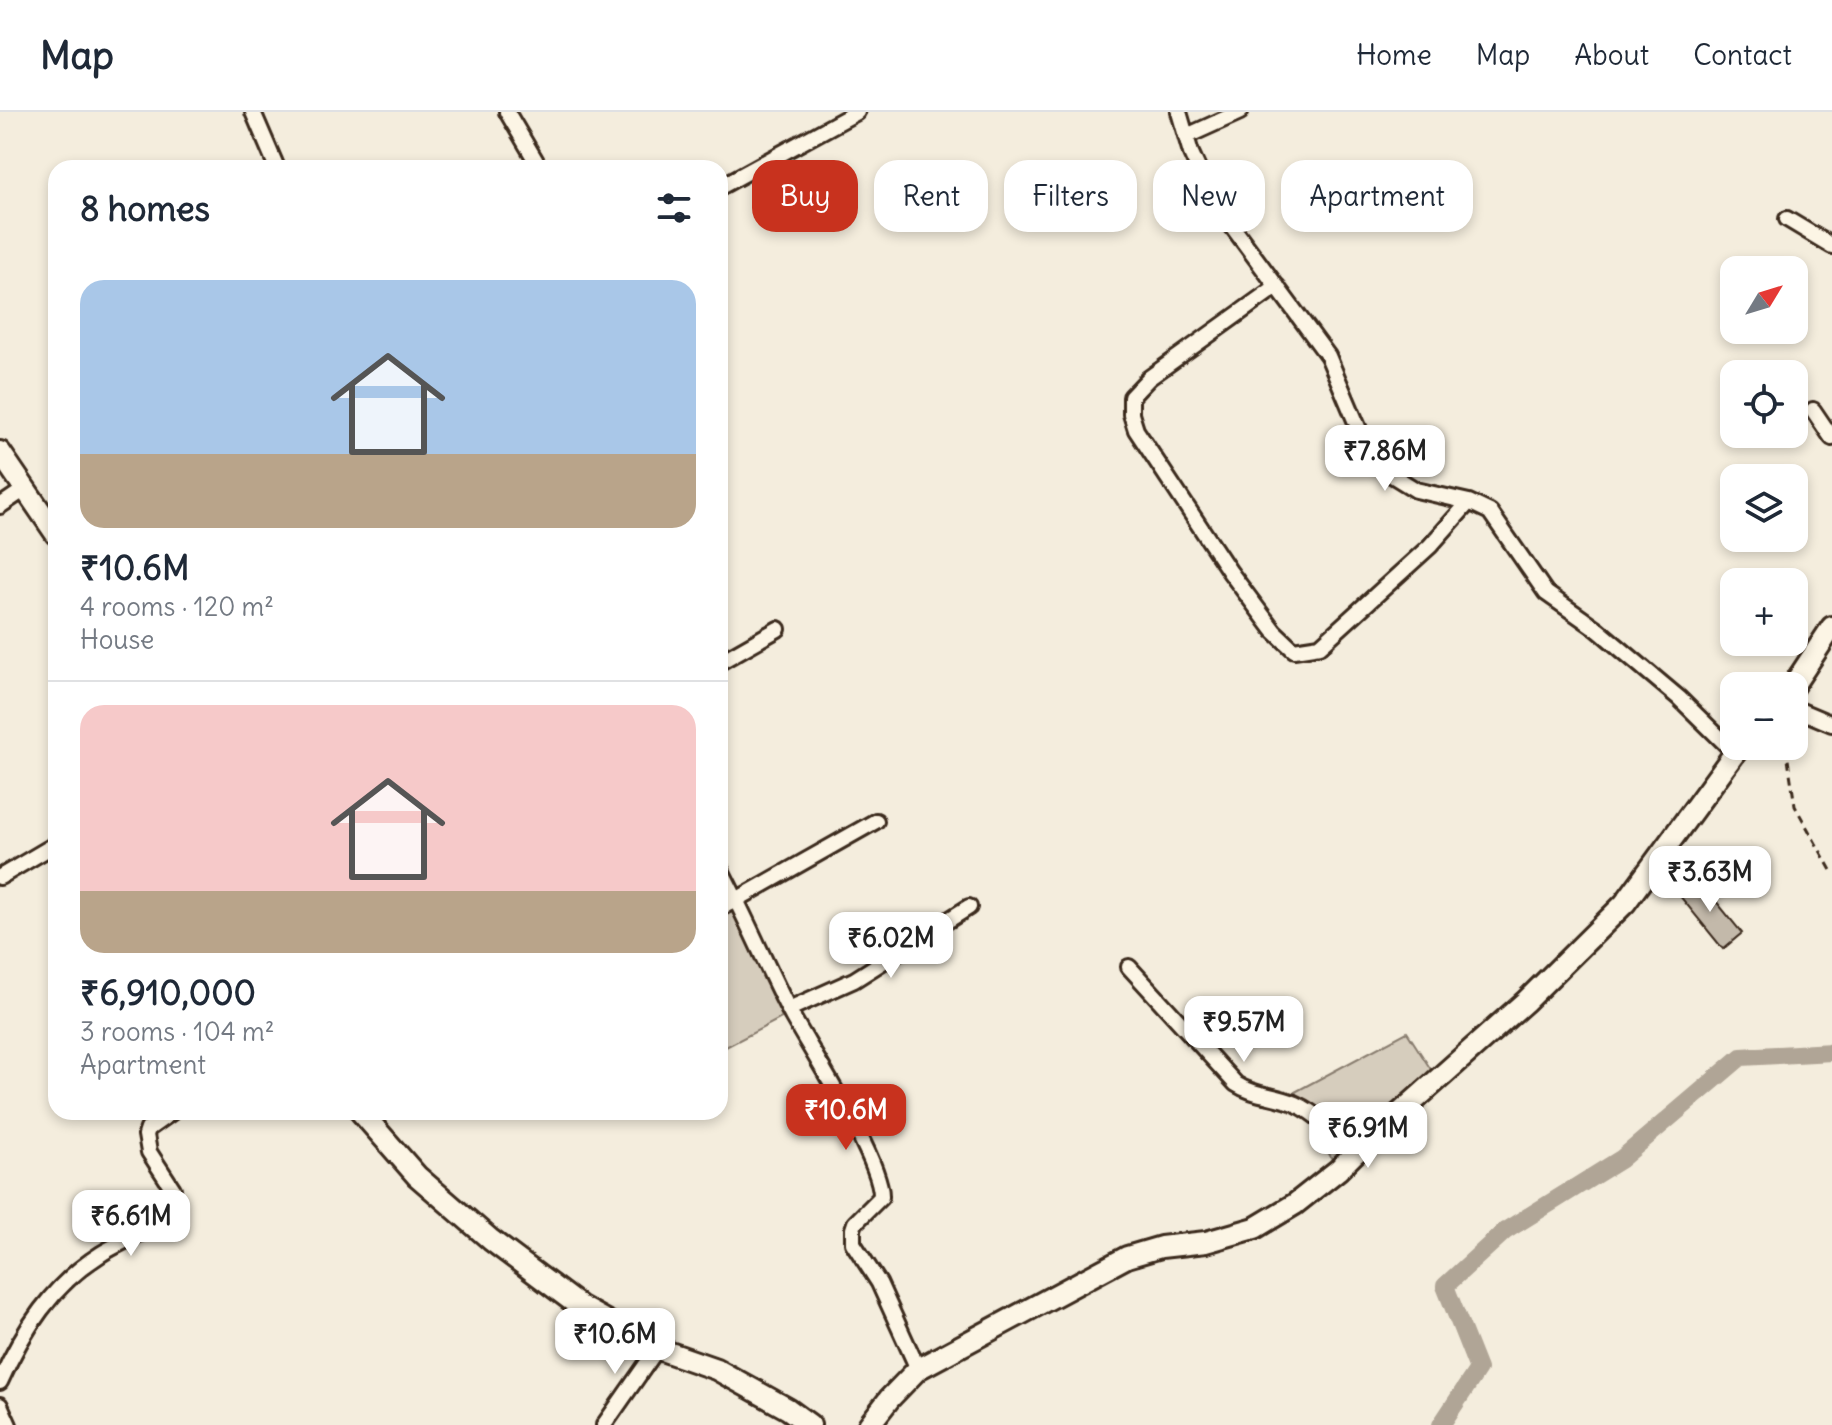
<!DOCTYPE html>
<meta charset="utf-8">
<style>
body{margin:0;font-family:Delius,sans-serif;background:#f6f6f7;color:#1f2937;height:100vh;display:flex;flex-direction:column;font-size:30px;white-space:nowrap}
*{box-sizing:border-box;margin:0}
p{font-size:26px;color:#747a83}
.icon{flex:none;width:44px;height:44px;fill:none;stroke:currentColor;stroke-width:2;stroke-linecap:round;stroke-linejoin:round}
.map{position:relative;flex:1;overflow:hidden}
.drawer{position:absolute;left:48px;top:48px;width:680px;height:960px;display:flex;flex-direction:column;background:#fff;border-radius:24px;box-shadow:0 4px 12px #0003}
.drawer>*{flex:none}
.hud{position:absolute;left:752px;top:48px;width:760px;height:72px;display:flex;gap:16px}
.needle{width:52px;rotate:52deg}
.controls{position:absolute;left:1720px;top:144px;display:grid;gap:16px}
.controls a{display:grid;place-items:center;width:88px;height:88px;border-radius:16px;background:#fff;box-shadow:0 4px 12px #0003;font-size:40px}
.price{position:absolute;translate:-50% -68px;padding:0 18px;border-radius:16px;background:#fff;color:#222;font-size:26px;line-height:52px;filter:drop-shadow(0 2px 4px #0008)}
.price::after{content:'';position:absolute;left:50%;top:48px;width:24px;height:18px;margin-left:-12px;background:inherit;clip-path:polygon(0 0,100% 0,50% 100%)}
.price.on{background:#c8321e;color:#fff}
ul{padding:0;list-style:none}
li{display:grid;align-content:center;gap:16px;height:424px;padding:0 32px}
li+li{border-top:2px solid #e0e1e3}
li span{display:grid;place-items:center;height:248px;border-radius:24px;color:#555}
li>.icon{margin-inline-start:auto}
span .icon{width:144px;height:144px;fill:#fffc;stroke-width:1}
li b{font-size:34px}
h2{display:flex;justify-content:space-between;align-items:center;height:96px;padding:0 32px;font-size:34px}
.pill{padding:0 28px;border-radius:24px;background:#fff;box-shadow:0 4px 12px #0003;font-size:28px;line-height:72px}
.pill.on{background:#c8321e;color:#fff}
header{display:flex;align-items:center;gap:48px;box-sizing:border-box;height:112px;padding:0 40px;background:#fff;border-bottom:2px solid #e0e1e3}
header strong{font-size:38px}
nav{display:flex;gap:44px;margin-inline-start:auto;font-size:28px}
.map>svg:first-child{display:block}
</style>
<header>
<strong>Map</strong>
<nav><a>Home</a><a>Map</a><a>About</a><a>Contact</a></nav>
</header>
<div class="map">
<svg width="1832" height="1313" viewBox="0 0 1832 1313">
<rect width="100%" height="100%" fill="#f4eddd"/>
<filter id="ink" filterUnits="userSpaceOnUse"><feTurbulence type="fractalNoise" baseFrequency=".0125" numOctaves="2"/><feDisplacementMap in="SourceGraphic" scale="16" xChannelSelector="R" yChannelSelector="G"/><feConvolveMatrix kernelMatrix="1 2 1 2 8 2 1 2 1" color-interpolation-filters="sRGB"/></filter>
<g filter="url(#ink)">
<path fill="#d6cdbd" stroke="#887c6e" stroke-width="2" d="M740,795L791,901L720,938V806Z
M1407,920L1437,967L1338,1058L1295,980Z"/>
<g fill="none" stroke-linecap="round" stroke-linejoin="round">
<path stroke="#b0a596" stroke-width="18" d="M1441,1313L1478,1257L1445,1174L1505,1119L1621,1047L1741,945L1832,940"/>
</g>
<path fill="#c3b9aa" stroke="#3b2a1e" stroke-width="2" d="M1698,767L1742,821L1723,837L1679,783Z"/>
<g fill="none" stroke-linecap="round" stroke-linejoin="round">
<defs>
<path id="street" d="M253,0L277,56
M507,0L540,56
M1179,0L1191,41L1212,87L1328,244L1366,334L1390,362L1416,378L1469,390L1490,400L1546,481L1597,517L1679,586L1734,640
M1187,24L1240,0
M720,75L857,0
M1787,107L1832,134
M1277,174L1149,266L1131,285V302L1136,318L1230,460L1274,519L1294,538L1320,534L1430,434L1469,390
M1813,298L1832,326
M0,394L25,377
M720,550L778,517
M1794,596L1832,612
M720,756L736,788L876,709
M0,765L56,732
M720,796L736,788C755,826 772,866 792,904C812,940 883,1051 881,1085L855,1111L853,1117V1131L879,1171L918,1257
M1129,855L1236,972C1254,984 1276,983 1296,992C1320,1003 1336,1023 1354,1042
M789,897L854,868L969,795
M0,1270C23,1218 52,1173 101,1142C123,1128 157,1117 172,1095L173,1077L149,1040L146,1023L148,1017L172,1000
M0,1293L9,1313
M604,1313L657,1237"/>
<path id="secondary" d="M0,340L56,422
M1793,574L1832,515
M361,1000L417,1064L491,1128L579,1194L653,1235L716,1257L788,1297L810,1313
M869,1313L890,1286L918,1257L1127,1145L1161,1135L1206,1130L1255,1116L1295,1092L1338,1058L1354,1042L1526,889L1625,791L1740,634"/>
</defs>
<use href="#street" stroke="#3b2a1e" stroke-width="20"/>
<use href="#secondary" stroke="#3b2a1e" stroke-width="26"/>
<path stroke="#3b2a1e" stroke-width="3" stroke-dasharray="8 6" stroke-linecap="butt" d="M1786,634L1795,694L1832,760"/>
<use href="#street" stroke="#fcf5e5" stroke-width="14"/>
<use href="#secondary" stroke="#fcf5e5" stroke-width="20"/>
</g>
</g>
</svg>
<div class="controls">
<a><svg class="needle" viewBox="-14 -14 28 28"><path d="M0-13l5 13h-10z" fill="#e53935"/><path d="M0 13l5-13h-10z" fill="#747a83"/></svg></a>
<a><svg class="icon" aria-label="locate" viewBox="0 0 24 24"><circle cx="12" cy="12" r="6"/><path d="M12 2v4M12 18v4M2 12h4M18 12h4"/></svg></a>
<a><svg class="icon" aria-label="layers" viewBox="0 0 24 24"><path d="M12 4l9 5-9 5-9-5zM3 14l9 5 9-5"/></svg></a>
<a>+</a>
<a>−</a>
</div>
<b class="price" style="left:1385px;top:381px">₹7.86M</b>
<b class="price" style="left:1710px;top:802px">₹3.63M</b>
<b class="price" style="left:891px;top:868px">₹6.02M</b>
<b class="price" style="left:1244px;top:952px">₹9.57M</b>
<b class="price on" style="left:846px;top:1040px">₹10.6M</b>
<b class="price" style="left:1368px;top:1058px">₹6.91M</b>
<b class="price" style="left:131px;top:1146px">₹6.61M</b>
<b class="price" style="left:615px;top:1264px">₹10.6M</b>
<div class="hud">
<a class="pill on">Buy</a>
<a class="pill">Rent</a>
<a class="pill">Filters</a>
<a class="pill">New</a>
<a class="pill">Apartment</a>
</div>
<section class="drawer">
<h2>8 homes<svg class="icon" aria-label="filters" viewBox="0 0 24 24"><path d="M4 7h16M4 17h16"/><circle cx="9" cy="7" r="2"/><circle cx="15" cy="17" r="2"/></svg></h2>
<ul>
<li><span style="background:linear-gradient(#a9c7e8 70%,#b9a48a 0)"><svg class="icon" aria-label="home" viewBox="0 0 24 24"><path d="M3 11l9-7 9 7M6 9v11h12V9"/></svg></span><div><b>₹10.6M</b><p>4 rooms · 120 m²</p><p>House</p></div></li>
<li><span style="background:linear-gradient(#f6c9c9 75%,#b9a48a 0)"><svg class="icon" aria-label="home" viewBox="0 0 24 24"><path d="M3 11l9-7 9 7M6 9v11h12V9"/></svg></span><div><b>₹6,910,000</b><p>3 rooms · 104 m²</p><p>Apartment</p></div></li>
</ul>
</section>
</div>
